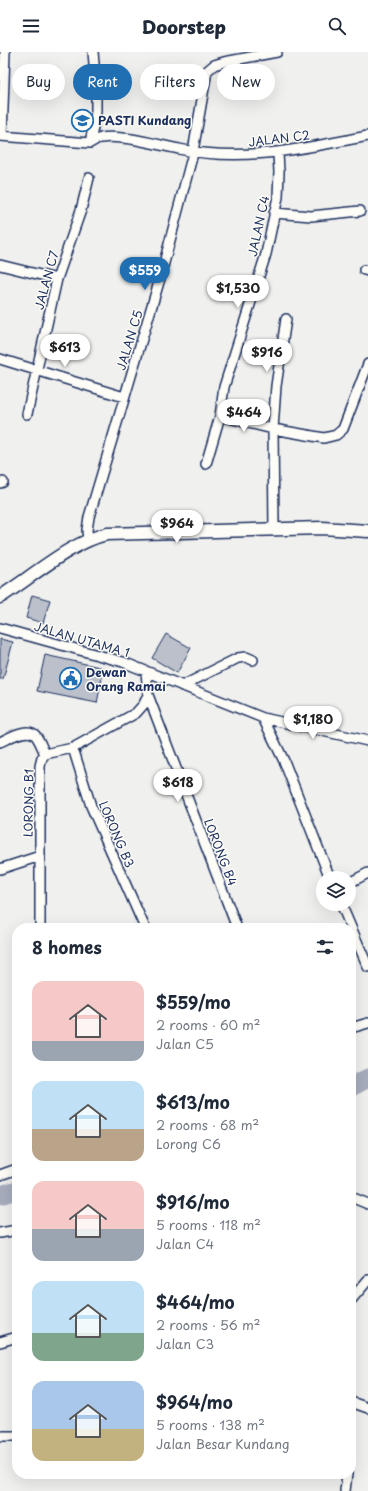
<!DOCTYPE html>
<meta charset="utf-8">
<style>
body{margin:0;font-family:"Playpen Sans",sans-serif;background:#f6f6f7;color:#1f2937;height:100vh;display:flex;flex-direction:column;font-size:15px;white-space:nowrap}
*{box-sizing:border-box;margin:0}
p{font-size:13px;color:#747a83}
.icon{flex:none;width:22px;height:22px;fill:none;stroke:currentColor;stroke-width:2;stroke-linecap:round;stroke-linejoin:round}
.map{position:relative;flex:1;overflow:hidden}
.sheet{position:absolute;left:12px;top:871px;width:344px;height:556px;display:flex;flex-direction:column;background:#fff;border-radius:16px;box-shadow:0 4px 16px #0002}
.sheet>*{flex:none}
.top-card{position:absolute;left:12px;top:12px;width:344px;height:36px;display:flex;gap:8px}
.fabs{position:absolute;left:316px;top:819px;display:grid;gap:8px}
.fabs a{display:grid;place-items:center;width:40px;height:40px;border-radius:50%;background:#fff;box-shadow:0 4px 16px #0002;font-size:20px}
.price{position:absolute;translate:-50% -34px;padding:0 9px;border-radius:14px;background:#fff;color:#222;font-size:13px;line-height:26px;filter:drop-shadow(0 1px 2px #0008)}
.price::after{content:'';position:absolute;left:50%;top:24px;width:12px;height:9px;margin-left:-6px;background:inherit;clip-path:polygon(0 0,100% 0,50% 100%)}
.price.selected{background:#1f6fb2;color:#fff}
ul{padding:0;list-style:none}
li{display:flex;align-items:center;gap:12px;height:100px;padding:0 20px}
li span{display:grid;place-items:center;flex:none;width:112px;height:80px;border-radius:12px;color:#555}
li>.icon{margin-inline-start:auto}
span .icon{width:48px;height:48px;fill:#fffc;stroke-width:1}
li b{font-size:17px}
h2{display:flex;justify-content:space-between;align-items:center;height:48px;padding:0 20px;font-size:17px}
.chip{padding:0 14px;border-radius:18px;background:#fff;box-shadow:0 4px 16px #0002;font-size:14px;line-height:36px}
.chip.selected{background:#1f6fb2;color:#fff}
header{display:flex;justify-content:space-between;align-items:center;height:52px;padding:0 20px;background:#fff;font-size:18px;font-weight:800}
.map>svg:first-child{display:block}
</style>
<header><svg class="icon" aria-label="menu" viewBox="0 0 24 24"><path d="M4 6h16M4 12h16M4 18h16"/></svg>Doorstep<svg class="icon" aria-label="search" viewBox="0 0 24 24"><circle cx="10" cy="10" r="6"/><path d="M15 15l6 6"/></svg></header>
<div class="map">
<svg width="368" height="1439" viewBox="0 0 368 1439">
<rect width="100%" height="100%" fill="#f0f0ee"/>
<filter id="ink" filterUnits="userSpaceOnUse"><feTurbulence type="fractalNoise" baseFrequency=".025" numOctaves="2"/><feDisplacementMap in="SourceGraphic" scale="8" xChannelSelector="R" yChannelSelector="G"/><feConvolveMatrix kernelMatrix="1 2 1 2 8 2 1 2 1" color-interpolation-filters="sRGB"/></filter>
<g filter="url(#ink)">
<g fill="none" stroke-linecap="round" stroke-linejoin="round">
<path stroke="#a7adbd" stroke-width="19" d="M351,1035L368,1026
M0,1143L17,1138"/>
</g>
<path fill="#bbc0ca" stroke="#1b2f5e" d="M32,543L50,548L43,571L26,566Z
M166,582L191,596L177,621L152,606Z
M0,587L13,590L3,627H0Z
M45,603L104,616L97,651L37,639Z"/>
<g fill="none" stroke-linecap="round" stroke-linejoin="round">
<defs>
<path id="minor" d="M0,84L90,91C93,89 97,87 101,86C121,82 158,93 179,97C244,111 304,96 368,84
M2,84L5,0
M90,91L96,60V35L93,0
M274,161L311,164L360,159
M0,213L57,227
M364,218L368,219
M0,307L124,345
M27,362L57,227L81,158L89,126
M220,364L273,377L324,386L336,383L343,377L368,312
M206,412L220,364L224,335L266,202L278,145L279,120L278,101
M0,431L3,430
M274,477L273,377L276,334L286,267
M88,488L87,478L89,465L159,230L192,105L207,19L214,13L224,10L277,0
M0,576L123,610L263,666L284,709L330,826
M146,619L148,643L237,876
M182,634L238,606L246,605L253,608
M263,666L368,689
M0,690C9,686 28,674 36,684C40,689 42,696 45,702
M73,696L91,754L145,876
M0,817L40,804
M349,831L368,821
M341,852L368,915
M40,876V714L42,706L45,702L73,696L136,661L144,652L148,643
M351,976L368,971
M0,1123L17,1117
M351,1145L368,1152
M0,1181L17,1178
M351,1248L368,1228
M0,1290L17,1285
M351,1350L368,1356
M0,1384H17
M345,1439L347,1422"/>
<path id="secondary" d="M0,545C32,525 71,490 107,482L322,476L368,479"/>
</defs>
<use href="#minor" stroke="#1b2f5e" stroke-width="12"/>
<use href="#secondary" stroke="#1b2f5e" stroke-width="15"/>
<use href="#minor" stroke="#fdfcf7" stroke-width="9"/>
<use href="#secondary" stroke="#fdfcf7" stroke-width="12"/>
</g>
</g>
<defs>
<symbol id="school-ring" viewBox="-11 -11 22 22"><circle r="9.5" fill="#fdfcf7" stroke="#1f6fb2" stroke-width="1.5"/><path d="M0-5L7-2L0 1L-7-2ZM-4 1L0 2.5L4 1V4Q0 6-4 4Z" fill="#1f6fb2"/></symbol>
<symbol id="civic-ring" viewBox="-11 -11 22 22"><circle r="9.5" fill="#fdfcf7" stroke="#1f6fb2" stroke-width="1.5"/><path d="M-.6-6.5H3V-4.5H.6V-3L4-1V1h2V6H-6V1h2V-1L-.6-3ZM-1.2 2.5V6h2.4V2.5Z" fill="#1f6fb2"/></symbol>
</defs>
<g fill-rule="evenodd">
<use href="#school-ring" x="70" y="56" width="25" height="25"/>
<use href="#civic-ring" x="58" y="614" width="25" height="25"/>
</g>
<g text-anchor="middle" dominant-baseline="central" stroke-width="3" stroke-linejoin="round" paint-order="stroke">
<g font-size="12" font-weight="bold" fill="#1b2f5e" stroke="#fdfcf7" text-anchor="start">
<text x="98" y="68">PASTI Kundang</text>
<text x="86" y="620">Dewan<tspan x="86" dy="14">Orang Ramai</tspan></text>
</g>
<g font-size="12" fill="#1b2f5e" stroke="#fdfcf7">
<text transform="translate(279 86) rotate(-7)">JALAN C2</text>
<text transform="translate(258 174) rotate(-78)">JALAN C4</text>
<text transform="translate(46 228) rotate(-75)">JALAN C7</text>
<text transform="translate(129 288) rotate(-73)">JALAN C5</text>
<text transform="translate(82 587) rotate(16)">JALAN UTAMA 1</text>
<text transform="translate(28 751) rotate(-89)">LORONG B1</text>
<text transform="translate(117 782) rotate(67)">LORONG B3</text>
<text transform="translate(221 800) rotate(69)">LORONG B4</text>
</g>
</g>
</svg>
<div class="fabs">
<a><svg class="icon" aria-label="layers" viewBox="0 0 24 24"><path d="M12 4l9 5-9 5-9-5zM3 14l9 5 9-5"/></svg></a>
</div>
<b class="price selected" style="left:145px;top:239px">$559</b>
<b class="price" style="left:238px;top:257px">$1,530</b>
<b class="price" style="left:65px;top:316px">$613</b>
<b class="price" style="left:267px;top:321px">$916</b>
<b class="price" style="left:244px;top:381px">$464</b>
<b class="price" style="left:177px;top:492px">$964</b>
<b class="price" style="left:313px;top:688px">$1,180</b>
<b class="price" style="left:178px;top:751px">$618</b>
<div class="top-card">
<a class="chip">Buy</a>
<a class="chip selected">Rent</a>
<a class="chip">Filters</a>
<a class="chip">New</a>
</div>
<section class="sheet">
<h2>8 homes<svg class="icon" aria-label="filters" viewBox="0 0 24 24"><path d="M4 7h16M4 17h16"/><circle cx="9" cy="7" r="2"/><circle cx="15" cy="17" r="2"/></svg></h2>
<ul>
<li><span style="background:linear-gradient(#f6c9c9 75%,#9aa5b1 0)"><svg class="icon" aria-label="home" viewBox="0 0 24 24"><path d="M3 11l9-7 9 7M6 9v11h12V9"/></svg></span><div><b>$559/mo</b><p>2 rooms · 60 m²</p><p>Jalan C5</p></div></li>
<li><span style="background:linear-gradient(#bfe0f5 60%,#b9a48a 0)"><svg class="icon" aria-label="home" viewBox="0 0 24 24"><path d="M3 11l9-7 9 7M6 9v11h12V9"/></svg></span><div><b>$613/mo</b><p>2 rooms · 68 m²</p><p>Lorong C6</p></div></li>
<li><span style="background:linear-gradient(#f6c9c9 60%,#9aa5b1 0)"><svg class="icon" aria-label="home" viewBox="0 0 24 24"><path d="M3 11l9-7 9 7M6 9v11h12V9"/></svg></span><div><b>$916/mo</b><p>5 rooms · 118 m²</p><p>Jalan C4</p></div></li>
<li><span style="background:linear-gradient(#bfe0f5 65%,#7fa58c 0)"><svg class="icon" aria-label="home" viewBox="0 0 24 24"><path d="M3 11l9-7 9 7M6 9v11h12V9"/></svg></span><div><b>$464/mo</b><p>2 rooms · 56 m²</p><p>Jalan C3</p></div></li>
<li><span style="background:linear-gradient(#a9c7e8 60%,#c2b280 0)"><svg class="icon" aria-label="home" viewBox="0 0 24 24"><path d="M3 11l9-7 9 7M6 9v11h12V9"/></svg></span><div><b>$964/mo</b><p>5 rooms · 138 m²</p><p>Jalan Besar Kundang</p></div></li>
</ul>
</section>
</div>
